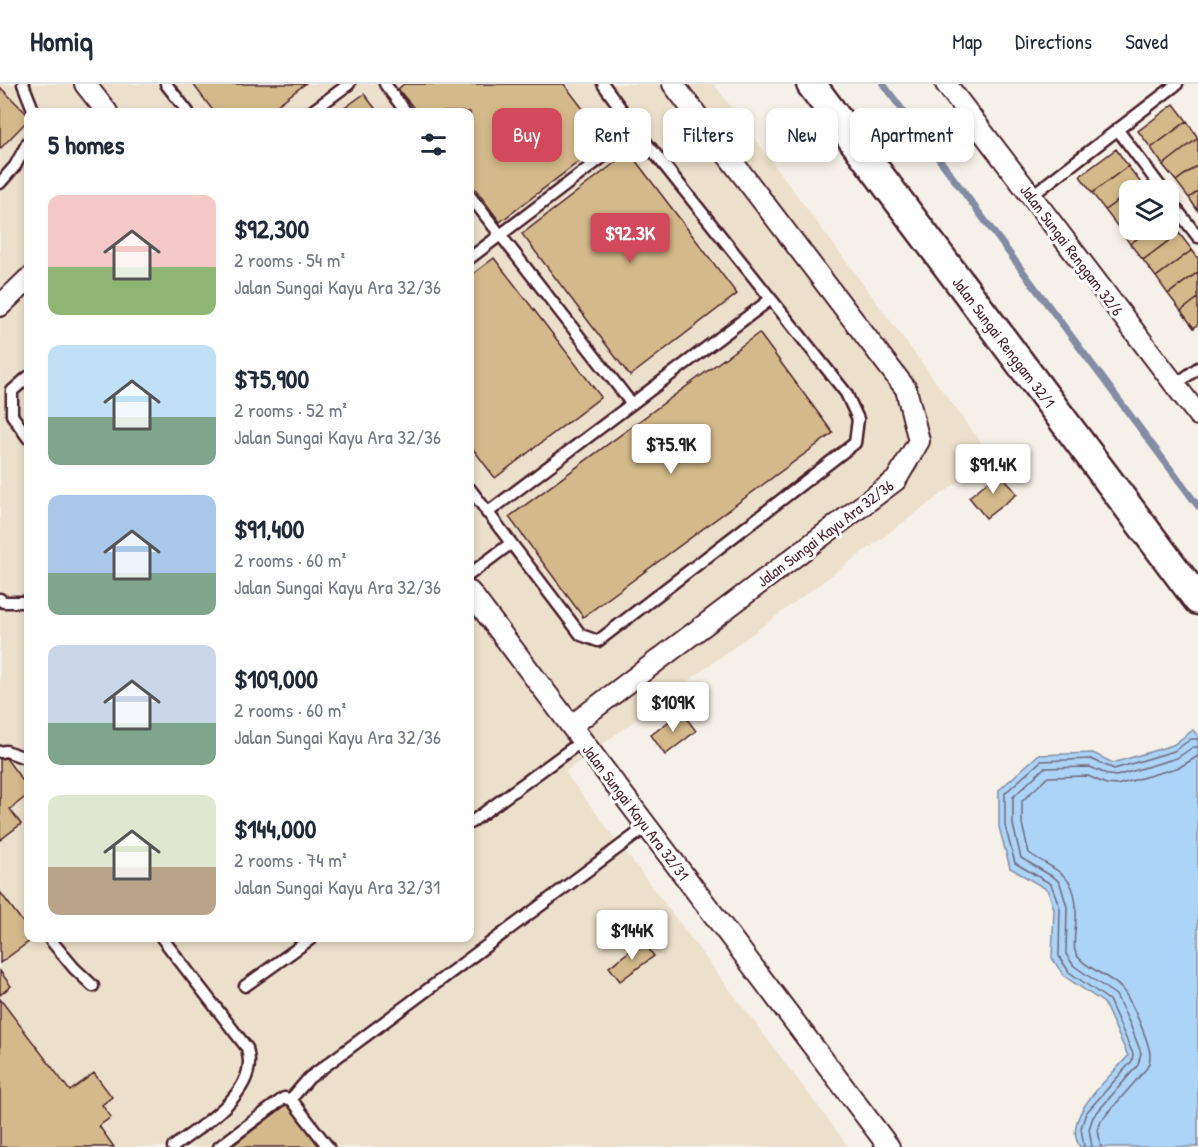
<!DOCTYPE html>
<meta charset="utf-8">
<style>
body{margin:0;font-family:"Patrick Hand",sans-serif;background:#f2f2f3;color:#1f2937;height:100vh;display:flex;flex-direction:column;font-size:22px;white-space:nowrap}
*{box-sizing:border-box;margin:0}
p{font-size:20px;color:#747a83}
.icon{flex:none;width:33px;height:33px;fill:none;stroke:currentColor;stroke-width:2;stroke-linecap:round;stroke-linejoin:round}
.map{position:relative;flex:1;overflow:hidden}
.sheet{position:absolute;left:24px;top:24px;width:450px;height:834px;display:flex;flex-direction:column;background:#fff;border-radius:12px;box-shadow:0 3px 9px #0003}
.sheet>*{flex:none}
.guide{position:absolute;left:492px;top:24px;width:570px;height:54px;display:flex;gap:12px}
.controls{position:absolute;left:1119px;top:96px;display:grid;gap:12px}
.controls a{display:grid;place-items:center;width:60px;height:60px;border-radius:12px;background:#fff;box-shadow:0 3px 9px #0003;font-size:30px}
.price{position:absolute;translate:-50% -51px;padding:0 14px;border-radius:6px;background:#fff;color:#222;font-size:20px;line-height:39px;filter:drop-shadow(0 2px 3px #0008)}
.price::after{content:'';position:absolute;left:50%;top:36px;width:18px;height:14px;margin-left:-9px;background:inherit;clip-path:polygon(0 0,100% 0,50% 100%)}
.price.on{background:#d1495b;color:#fff}
ul{padding:0;list-style:none}
li{display:flex;align-items:center;gap:18px;height:150px;padding:0 24px}
li span{display:grid;place-items:center;flex:none;width:168px;height:120px;border-radius:12px;color:#555}
li>.icon{margin-inline-start:auto}
span .icon{width:72px;height:72px;fill:#fffc;stroke-width:1}
li b{font-size:26px}
h2{display:flex;justify-content:space-between;align-items:center;height:72px;padding:0 24px;font-size:26px}
.chip{padding:0 21px;border-radius:12px;background:#fff;box-shadow:0 3px 9px #0003;font-size:21px;line-height:54px}
.chip.on{background:#d1495b;color:#fff}
header{display:flex;align-items:center;gap:36px;box-sizing:border-box;height:84px;padding:0 30px;background:#fff;border-bottom:2px solid #e0e1e3}
header strong{font-size:28px}
nav{display:flex;gap:33px;margin-inline-start:auto;font-size:21px}
.map>svg:first-child{display:block}
</style>
<header>
<strong>Homiq</strong>
<nav><a>Map</a><a>Directions</a><a>Saved</a></nav>
</header>
<div class="map">
<svg width="1198" height="1063" viewBox="0 0 1198 1063">
<rect width="100%" height="100%" fill="#f6f1e8"/>
<filter id="ink" filterUnits="userSpaceOnUse"><feTurbulence type="fractalNoise" baseFrequency=".0167" numOctaves="2"/><feDisplacementMap in="SourceGraphic" scale="12" xChannelSelector="R" yChannelSelector="G"/><feConvolveMatrix kernelMatrix="1 2 1 2 8 2 1 2 1" color-interpolation-filters="sRGB"/></filter>
<g filter="url(#ink)">
<path fill="#ece0cc" fill-rule="evenodd" d="M0,0H714L992,373L565,688L849,1063H0ZM28,28H470V854H28Z"/>
<path fill="#abd4f6" stroke="#848ca5" stroke-width="1.5" d="M1193,646L1198,652V1063H1080C1060,1033 1110,994 1128,972L1104,919L1064,892L1052,874L1054,825L1048,806L1010,784L999,743V706L1038,671L1093,669L1113,679L1173,661Z"/>
<g fill="none" stroke-linecap="round" stroke-linejoin="round">
<path stroke="#71677c" stroke-width="1.5" d="M1084,1063L1081,1044L1086,1029L1132,977L1133,970L1109,916L1069,888L1059,872L1060,824L1051,800L1015,779L1005,742V709L1041,677L1091,675L1114,685L1174,667L1191,655H1198
M1092,1063L1089,1045L1093,1033L1138,981L1141,969L1130,940L1116,911L1074,882L1066,870L1067,823L1060,799L1055,794L1021,774L1013,741V713L1044,684L1090,683L1109,691L1116,692L1177,674L1193,663H1198
M1101,1063L1098,1046L1101,1037L1146,985C1149,981 1150,977 1150,972C1150,959 1130,913 1121,904C1111,892 1079,882 1075,867C1073,858 1076,844 1076,834C1078,790 1060,790 1029,769L1022,740V717L1048,693L1088,692L1106,700L1117,701L1180,683L1198,672"/>
<path stroke="#848ca5" stroke-width="7" d="M883,0L1198,422"/>
</g>
<path fill="#d4ba8a" stroke="#4a1f2b" stroke-width="1.5" d="M193,0H305L268,28H214Z
M404,0H564L607,56L500,138L470,98V28H417L398,5Z
M0,3L28,31V36L0,65Z
M364,10L378,28H339Z
M1174,20L1187,37L1151,64L1138,47Z
M1187,37L1198,54L1163,81L1151,64Z
M1198,54V81L1176,97L1163,81Z
M1116,65L1128,82L1092,109L1080,92Z
M629,68L737,210L630,292L522,150Z
M1198,81V107L1189,114L1176,97Z
M1128,82L1141,99L1105,126L1092,109Z
M1141,99L1147,106H1131Z
M1198,107V127L1189,114Z
M1130,108V134L1118,143L1105,126Z
M1130,134V146H1149L1130,160L1118,143Z
M1168,135L1179,149L1143,176L1130,160L1149,146H1168Z
M1179,149L1192,166L1156,193L1143,176Z
M1192,166L1198,174V188L1168,210L1156,193Z
M494,174L601,313L495,394L470,361V192Z
M1198,188V214L1181,227L1168,210Z
M1198,214V240L1194,244L1181,227Z
M759,249L833,349L583,533L509,433Z
M1000,388L1017,410L986,434L969,413Z
M682,628L696,647L665,671L651,651Z
M3,670L28,704V711L10,725L21,740L0,756V672Z
M0,808L28,845V854H34L0,879Z
M643,857L654,872L620,897L609,883Z
M0,887L11,902L0,911Z
M0,915L70,1007L94,989L112,1013L102,1021L111,1033L99,1042L114,1063H0Z
M287,1020L321,1063H231Z"/>
<g fill="none" stroke-linecap="round" stroke-linejoin="round">
<defs>
<path id="lane" d="M23,0L34,28
M166,0L188,28
M385,0L406,28
M603,0L637,47
M311,28L349,0
M1117,45L1163,106
M0,99L15,82L28,58
M470,112L631,319
M1031,112L1177,0
M1168,114L1198,153
M470,174L637,47L846,309L858,335L855,359L598,557L581,551L470,405
M28,293L12,307V331L28,354
M1175,301L1198,284
M487,429L771,215
M470,490L510,460
M0,515L3,518H28
M0,668L6,667L28,675
M470,739L582,657
M49,854L74,884L93,902
M162,854L247,964C248,969 249,974 249,978C249,1014 198,1044 173,1063
M245,902L312,854
M219,1063L284,1014L291,1015
M328,1063L291,1015L309,994L646,743"/>
<path id="street" d="M85,0L107,28
M946,0L1198,331
M0,222L28,195
M470,508L889,1063
M571,642L896,396L919,357L906,305L673,0"/>
<path id="secondary" d="M811,0L1198,516"/>
</defs>
<use href="#lane" stroke="#4a1f2b" stroke-width="15"/>
<use href="#street" stroke="#4a1f2b" stroke-width="24"/>
<use href="#secondary" stroke="#4a1f2b" stroke-width="33"/>
<use href="#lane" stroke="#fff" stroke-width="10"/>
<use href="#street" stroke="#fff" stroke-width="20"/>
<use href="#secondary" stroke="#fff" stroke-width="28"/>
</g>
</g>
<g text-anchor="middle" dominant-baseline="central" stroke-width="6" stroke-linejoin="round" paint-order="stroke">
<g font-size="16" fill="#4a1f2b" stroke="#fff">
<text transform="translate(1072 166) rotate(53)">Jalan Sungai Renggam 32/6</text>
<text transform="translate(1004 258) rotate(53)">Jalan Sungai Renggam 32/1</text>
<text transform="translate(825 449) rotate(-37)">Jalan Sungai Kayu Ara 32/36</text>
<text transform="translate(636 728) rotate(53)">Jalan Sungai Kayu Ara 32/31</text>
</g>
</g>
</svg>
<div class="controls">
<a><svg class="icon" aria-label="layers" viewBox="0 0 24 24"><path d="M12 4l9 5-9 5-9-5zM3 14l9 5 9-5"/></svg></a>
</div>
<b class="price on" style="left:630px;top:180px">$92.3K</b>
<b class="price" style="left:671px;top:391px">$75.9K</b>
<b class="price" style="left:993px;top:411px">$91.4K</b>
<b class="price" style="left:673px;top:649px">$109K</b>
<b class="price" style="left:632px;top:877px">$144K</b>
<div class="guide">
<a class="chip on">Buy</a>
<a class="chip">Rent</a>
<a class="chip">Filters</a>
<a class="chip">New</a>
<a class="chip">Apartment</a>
</div>
<section class="sheet">
<h2>5 homes<svg class="icon" aria-label="filters" viewBox="0 0 24 24"><path d="M4 7h16M4 17h16"/><circle cx="9" cy="7" r="2"/><circle cx="15" cy="17" r="2"/></svg></h2>
<ul>
<li><span style="background:linear-gradient(#f6c9c9 60%,#8fb573 0)"><svg class="icon" aria-label="home" viewBox="0 0 24 24"><path d="M3 11l9-7 9 7M6 9v11h12V9"/></svg></span><div><b>$92,300</b><p>2 rooms · 54 m²</p><p>Jalan Sungai Kayu Ara 32/36</p></div></li>
<li><span style="background:linear-gradient(#bfe0f5 60%,#7fa58c 0)"><svg class="icon" aria-label="home" viewBox="0 0 24 24"><path d="M3 11l9-7 9 7M6 9v11h12V9"/></svg></span><div><b>$75,900</b><p>2 rooms · 52 m²</p><p>Jalan Sungai Kayu Ara 32/36</p></div></li>
<li><span style="background:linear-gradient(#a9c7e8 65%,#7fa58c 0)"><svg class="icon" aria-label="home" viewBox="0 0 24 24"><path d="M3 11l9-7 9 7M6 9v11h12V9"/></svg></span><div><b>$91,400</b><p>2 rooms · 60 m²</p><p>Jalan Sungai Kayu Ara 32/36</p></div></li>
<li><span style="background:linear-gradient(#c9d6e8 65%,#7fa58c 0)"><svg class="icon" aria-label="home" viewBox="0 0 24 24"><path d="M3 11l9-7 9 7M6 9v11h12V9"/></svg></span><div><b>$109,000</b><p>2 rooms · 60 m²</p><p>Jalan Sungai Kayu Ara 32/36</p></div></li>
<li><span style="background:linear-gradient(#dfe7d0 60%,#b9a48a 0)"><svg class="icon" aria-label="home" viewBox="0 0 24 24"><path d="M3 11l9-7 9 7M6 9v11h12V9"/></svg></span><div><b>$144,000</b><p>2 rooms · 74 m²</p><p>Jalan Sungai Kayu Ara 32/31</p></div></li>
</ul>
</section>
</div>
